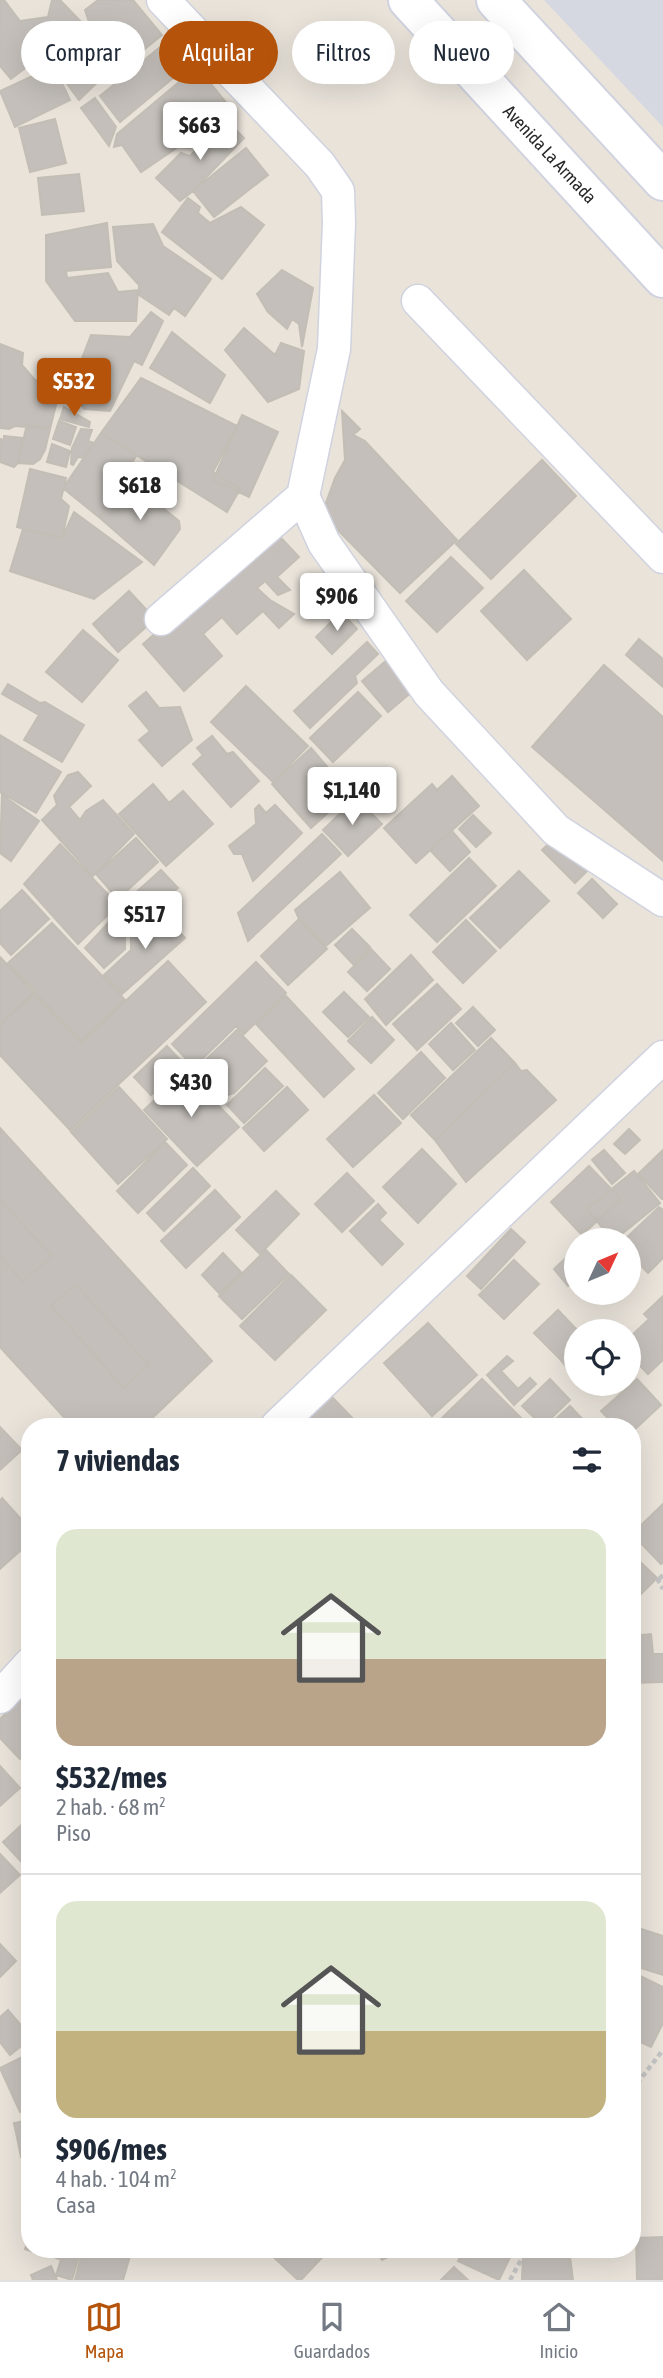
<!DOCTYPE html>
<html lang="es">
<meta charset="utf-8">
<style>
body{margin:0;font-family:"Asap Condensed",sans-serif;background:#f6f6f7;color:#1f2937;height:100vh;display:flex;flex-direction:column;font-size:26px;white-space:nowrap}
*{box-sizing:border-box;margin:0}
p{font-size:23px;color:#747a83}
.icon{flex:none;width:38px;height:38px;fill:none;stroke:currentColor;stroke-width:2;stroke-linecap:round;stroke-linejoin:round}
.map{position:relative;flex:1;overflow:hidden}
.details{position:absolute;left:21px;top:1418px;width:620px;height:840px;display:flex;flex-direction:column;background:#fff;border-radius:28px;box-shadow:0 7px 28px #0002}
.details>*{flex:none}
.top-card{position:absolute;left:21px;top:21px;width:621px;height:63px;display:flex;gap:14px}
.needle{width:46px;rotate:46deg}
.fabs{position:absolute;left:564px;top:1228px;display:grid;gap:14px}
.fabs a{display:grid;place-items:center;width:77px;height:77px;border-radius:50%;background:#fff;box-shadow:0 7px 28px #0002;font-size:35px}
.price{position:absolute;translate:-50% -60px;padding:0 16px;border-radius:7px;background:#fff;color:#222;font-size:23px;line-height:46px;filter:drop-shadow(0 2px 4px #0008)}
.price::after{content:'';position:absolute;left:50%;top:42px;width:21px;height:16px;margin-left:-10px;background:inherit;clip-path:polygon(0 0,100% 0,50% 100%)}
.price.selected{background:#b45309;color:#fff}
ul{padding:0;list-style:none}
li{display:grid;align-content:center;gap:14px;height:371px;padding:0 35px}
li+li{border-top:2px solid #e0e1e3}
li span{display:grid;place-items:center;height:217px;border-radius:21px;color:#555}
li>.icon{margin-inline-start:auto}
span .icon{width:126px;height:126px;fill:#fffc;stroke-width:1}
li b{font-size:30px}
h2{display:flex;justify-content:space-between;align-items:center;height:84px;padding:0 35px;font-size:30px}
.tag{padding:0 24px;border-radius:32px;background:#fff;box-shadow:0 7px 28px #0002;font-size:24px;line-height:63px}
.tag.selected{background:#b45309;color:#fff}
.dock{display:flex;justify-content:space-around;align-items:center;height:98px;border-top:2px solid #e0e1e3;background:#fff;font-size:19px;color:#747a83}
.dock a{display:grid;justify-items:center;gap:4px}
.dock .selected{color:#b45309}
.map>svg:first-child{display:block}
</style>
<div class="map">
<svg width="663" height="2280" viewBox="0 0 663 2280">
<rect width="100%" height="100%" fill="#e9e3da"/>
<path fill="#d6d8e1" d="M544,0H663V127Z"/>
<path fill="#c4bfba" stroke="#c3beb5" stroke-width="2" d="M0,0H4L20,21L48,17L52,0H60L83,24L11,79L0,66Z
M98,0H133L162,35L111,76L81,38L90,25L85,10Z
M76,42L102,78L79,100L51,62Z
M159,48L179,73L120,122L100,96Z
M54,66L70,100L15,127L0,91Z
M197,67L233,111L226,120L189,148L178,147L141,172L122,145L114,147L117,134Z
M95,98L116,127L109,146L81,108Z
M55,119L66,163L30,172L19,128Z
M226,120L244,138L193,191L180,201L156,178L181,153L190,156Z
M246,148L268,175L214,217L193,191Z
M79,174L84,211L42,215L38,178Z
M188,198L200,207L198,213L210,223L241,207L264,225L222,279L162,232Z
M107,223L111,267L66,271L67,278L108,273L118,292L138,290L136,321H75L46,281V235Z
M153,224L163,246L211,279L185,316L174,308L169,315L139,295V285L117,261L113,227Z
M282,270L313,288L302,347L299,324L292,319L287,329L268,312L257,294Z
M151,312L163,321L142,365L134,361L110,411L84,409L71,387L91,335L130,337Z
M244,328L275,355L281,343L304,351L299,389L268,402L225,350Z
M172,332L225,375L210,403L150,368Z
M0,344L23,353L22,365L35,380L60,389L50,429L15,426L9,429L0,428Z
M141,378L237,426L213,472L240,489L227,512L101,433Z
M64,407L90,422L89,427L60,419Z
M342,411L360,429L353,435L365,441L457,540L400,593L322,514L335,478L345,460Z
M242,415L278,432L249,497L213,480Z
M59,421L76,427L70,445L53,439Z
M27,424L50,429L45,450L40,459L33,464L18,463Z
M81,429L92,430L88,441L94,443L84,458L78,457L73,465L71,464L72,448Z
M101,433L137,455L118,482L100,518L63,488Z
M4,436L22,438L18,463L14,467L0,462V439L4,440Z
M52,444L70,451L66,467L47,462Z
M542,460L576,496L491,579L456,544Z
M30,469L66,478L61,499L69,506L62,538L17,527Z
M118,482L158,504L179,521L180,529L154,565L100,518Z
M74,512L142,562L94,599L10,571L23,529L62,538Z
M264,520L299,557L277,577L290,590L278,595L265,581L257,588L270,600L294,614L279,628L263,611L237,634L222,617L203,634L222,656L184,691L143,644L176,615Z
M451,557L483,588L437,632L406,601Z
M524,570L571,619L527,660L481,611Z
M129,591L155,619L118,652L93,624Z
M341,612L357,629L332,654L316,637Z
M83,630L118,660L82,702L46,672Z
M639,639L663,659V687L626,655Z
M367,642L378,654L355,676L357,683L310,728L294,711Z
M387,660L413,691L388,712L362,681Z
M604,665L663,717V861L532,747Z
M8,684L40,703L45,702L84,725L62,762L24,740L39,715L2,694Z
M246,686L308,746L273,782L211,722Z
M146,692L159,708L180,707L192,740L162,766L139,740L150,731L129,706Z
M358,692L381,716L333,762L310,738Z
M0,735L61,772L36,813L0,792Z
M212,736L227,754L233,752L259,781L231,807L193,764L203,755L197,748Z
M311,748L350,793L311,828L272,784Z
M78,772L91,786L69,807L80,820L86,811L103,800L134,834L93,876L42,820L57,805L54,796L68,775Z
M452,776L479,806L416,863L384,828L432,784L437,790Z
M153,784L169,803L183,791L213,824L166,866L119,814Z
M2,795L39,821L11,861L0,853Z
M356,798L382,824L348,856L323,830Z
M259,805L266,813L275,805L302,833L253,881L242,854H234L229,846L256,824L255,809Z
M473,815L491,833L476,847L459,829Z
M452,831L470,852L450,871L430,850Z
M322,834L341,854L248,941L238,913Z
M557,836L589,869L575,883L542,850Z
M136,838L158,862L118,899L96,874Z
M60,844L118,905L78,944L24,884Z
M469,858L496,886L437,942L410,915Z
M161,870L178,888L165,900L160,899L136,921L122,905Z
M519,871L549,901L500,948L470,918Z
M340,872L370,908L326,946L299,919L295,910Z
M592,879L617,904L603,918L578,893Z
M22,890L49,919L11,955L0,943V911Z
M121,909L136,925L125,935V949L104,968L85,948Z
M159,910L185,938L122,994L104,975L131,950V936Z
M299,919L327,949L288,985L261,956Z
M466,920L496,951L463,983L433,952Z
M52,923L125,1000L81,1041L8,963Z
M352,929L370,947L353,964L335,945Z
M371,949L390,969L367,991L348,972Z
M411,955L433,980L386,1025L365,999Z
M0,957L33,993L0,1024Z
M168,961L206,1002L70,1130L0,1055V1025L34,994L81,1043Z
M256,962L286,993L244,1034L236,1026L194,1067L172,1044Z
M437,984L461,1009L417,1050L393,1024Z
M344,992L369,1017L348,1037L323,1012Z
M286,996L354,1069L324,1097L256,1024Z
M473,1007L495,1030L478,1046L456,1023Z
M372,1017L394,1040L371,1063L348,1041Z
M451,1023L475,1050L453,1070L429,1044Z
M237,1030L267,1061L234,1093L218,1098L193,1072Z
M491,1038L515,1063L435,1140L411,1115Z
M167,1046L184,1064L151,1095L134,1077Z
M421,1052L445,1078L403,1119L378,1093Z
M515,1063L521,1071L527,1070L556,1100L466,1182L435,1140Z
M265,1068L283,1086L244,1123L227,1105Z
M185,1071L239,1127L197,1166L144,1110Z
M119,1087L167,1139L118,1184L71,1132Z
M287,1087L308,1110L264,1151L243,1128Z
M374,1095L401,1123L353,1167L327,1139Z
M0,1128L212,1361L144,1426H72L0,1347Z
M629,1129L640,1140L625,1154L614,1144Z
M165,1142L187,1165L138,1213L117,1191Z
M422,1149L456,1184L418,1223L383,1187Z
M604,1150L625,1173L612,1184L592,1160Z
M663,1150V1199H662L638,1174Z
M589,1166L621,1199L582,1235L551,1202Z
M193,1168L210,1186L164,1231L147,1213Z
M634,1171L660,1203L613,1241L587,1209Z
M347,1173L374,1201L342,1232L315,1204Z
M215,1190L240,1217L186,1268L161,1241Z
M276,1191L299,1214L260,1254L236,1230Z
M0,1200L52,1256L23,1282L0,1256Z
M378,1204L386,1213L379,1220L403,1244L382,1265L350,1231Z
M659,1207L663,1210V1258L648,1273L628,1252V1241H623Z
M511,1229L525,1242L481,1289L467,1276Z
M576,1248V1279L568,1286L554,1269Z
M266,1250L289,1274L242,1319L219,1296Z
M223,1253L241,1272L219,1293L202,1275Z
M514,1260L539,1284L504,1319L479,1295Z
M291,1275L326,1310L275,1360L240,1326Z
M75,1284L149,1365L124,1388L51,1306Z
M662,1297L663,1360L648,1374L628,1353V1339L649,1319L644,1314Z
M558,1310L579,1332H576V1341L559,1358L534,1333Z
M428,1323L477,1375L432,1416L384,1363Z
M576,1344V1379L559,1358Z
M507,1356L513,1361L501,1371L518,1389L530,1378L536,1384L514,1405L487,1375Z
M482,1379L529,1426H449L441,1419Z
M550,1379L570,1400L543,1426L522,1406Z
M637,1379L661,1405L632,1432V1426H615L601,1411Z
M331,1396L360,1426H299Z
M570,1406L589,1426H548Z
M0,1427L22,1450L0,1470Z
M2,1498L30,1529V1542L0,1569V1501Z
M663,1504V1562L661,1564L632,1534Z
M632,1554L657,1578L632,1603Z
M651,1634L653,1654H663V1682L632,1683V1636Z
M24,1696L30,1703V1749L20,1759L0,1738V1719Z
M0,1766L20,1788L0,1806Z
M632,1771L640,1772L635,1812H632Z
M30,1817V1866L27,1868L3,1842Z
M0,1854L20,1875L0,1893Z
M632,1926L663,1936V1975L632,1965Z
M0,1944L16,1961L0,1977Z
M632,1972L663,1987V2023L651,2047L632,2038Z
M8,2010L30,2036V2039L10,2055L0,2042V2017Z
M26,2055L30,2062V2108L20,2112L0,2068Z
M30,2120V2155L21,2157L14,2123Z
M30,2234V2249H52L49,2257L25,2249Z
M663,2237V2280H637L636,2238Z
M57,2249H81L72,2280L56,2275L61,2260L54,2257Z
M83,2249H103L130,2256L123,2280H75Z
M270,2249H330L301,2280H298L267,2251Z
M376,2249H404L382,2260Z
M464,2249H514L499,2280L458,2261Z
M554,2249H569L573,2280H522L523,2256Z
M51,2266L57,2280H33L31,2275Z
M454,2267L468,2280H441Z"/>
<g fill="none" stroke-linecap="round" stroke-linejoin="round">
<defs>
<path id="street" d="M163,0L320,165L338,191L339,223L334,349L303,496L324,543L429,693L556,830L663,900
M418,301L663,557
M161,619L303,496
M277,1426L663,1057
M0,1697L30,1664"/>
<path id="secondary" d="M408,0L663,278
M496,0L663,181"/>
</defs>
<use href="#street" stroke="#d0d3df" stroke-width="35"/>
<use href="#secondary" stroke="#d0d3df" stroke-width="42"/>
<path stroke="#c3c3c3" stroke-width="4.5" stroke-dasharray="5 3.5" stroke-linecap="butt" d="M663,1575L659,1579L657,1578L663,1589
M632,2090L663,2050
M510,2280L527,2249"/>
<use href="#street" stroke="#fff" stroke-width="32"/>
<use href="#secondary" stroke="#fff" stroke-width="38"/>
</g>
<g text-anchor="middle" dominant-baseline="central" stroke-width="6" stroke-linejoin="round" paint-order="stroke">
<g font-size="18" fill="#272727" stroke="#fff">
<text transform="translate(550 154) rotate(47)">Avenida La Armada</text>
</g>
</g>
</svg>
<div class="fabs">
<a><svg class="needle" viewBox="-14 -14 28 28"><path d="M0-13l5 13h-10z" fill="#e53935"/><path d="M0 13l5-13h-10z" fill="#747a83"/></svg></a>
<a><svg class="icon" aria-label="locate" viewBox="0 0 24 24"><circle cx="12" cy="12" r="6"/><path d="M12 2v4M12 18v4M2 12h4M18 12h4"/></svg></a>
</div>
<b class="price" style="left:200px;top:162px">$663</b>
<b class="price selected" style="left:74px;top:418px">$532</b>
<b class="price" style="left:140px;top:522px">$618</b>
<b class="price" style="left:337px;top:633px">$906</b>
<b class="price" style="left:352px;top:827px">$1,140</b>
<b class="price" style="left:145px;top:951px">$517</b>
<b class="price" style="left:191px;top:1119px">$430</b>
<div class="top-card">
<a class="tag">Comprar</a>
<a class="tag selected">Alquilar</a>
<a class="tag">Filtros</a>
<a class="tag">Nuevo</a>
</div>
<section class="details">
<h2>7 viviendas<svg class="icon" aria-label="filters" viewBox="0 0 24 24"><path d="M4 7h16M4 17h16"/><circle cx="9" cy="7" r="2"/><circle cx="15" cy="17" r="2"/></svg></h2>
<ul>
<li><span style="background:linear-gradient(#dfe7d0 60%,#b9a48a 0)"><svg class="icon" aria-label="home" viewBox="0 0 24 24"><path d="M3 11l9-7 9 7M6 9v11h12V9"/></svg></span><div><b>$532/mes</b><p>2 hab. · 68 m²</p><p>Piso</p></div></li>
<li><span style="background:linear-gradient(#dfe7d0 60%,#c2b280 0)"><svg class="icon" aria-label="home" viewBox="0 0 24 24"><path d="M3 11l9-7 9 7M6 9v11h12V9"/></svg></span><div><b>$906/mes</b><p>4 hab. · 104 m²</p><p>Casa</p></div></li>
</ul>
</section>
</div>
<nav class="dock">
<a class="selected"><svg class="icon" aria-label="map" viewBox="0 0 24 24"><path d="M3 6l6-2 6 2 6-2v14l-6 2-6-2-6 2zM9 4v14M15 6v14"/></svg>Mapa</a>
<a><svg class="icon" aria-label="saved" viewBox="0 0 24 24"><path d="M7 4h10v16l-5-4-5 4z"/></svg>Guardados</a>
<a><svg class="icon" aria-label="home" viewBox="0 0 24 24"><path d="M3 11l9-7 9 7M6 9v11h12V9"/></svg>Inicio</a>
</nav>
